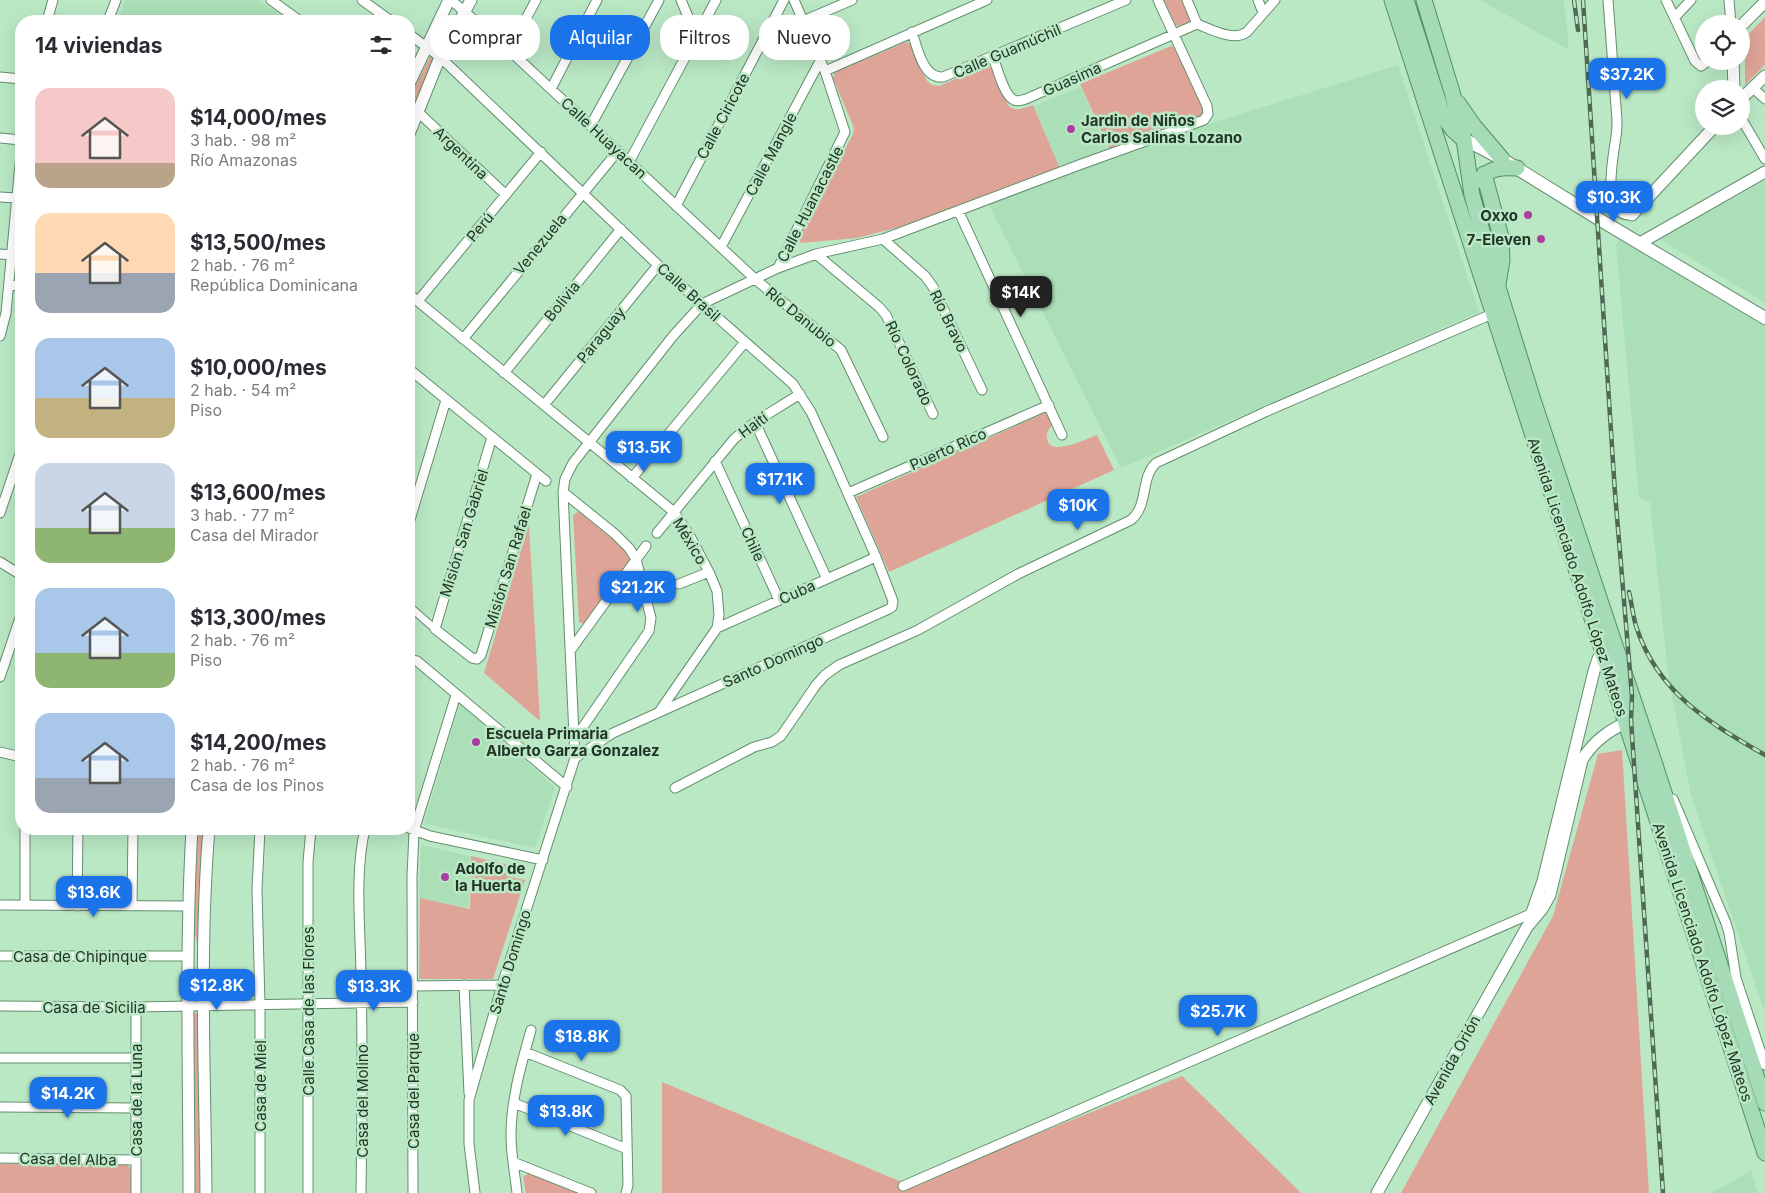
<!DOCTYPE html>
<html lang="es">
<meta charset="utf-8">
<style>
body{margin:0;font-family:Inter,sans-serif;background:#f2f2f3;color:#2b2b33;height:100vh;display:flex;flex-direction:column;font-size:19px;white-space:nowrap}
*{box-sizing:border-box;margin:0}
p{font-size:16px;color:#7c7c81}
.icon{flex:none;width:28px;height:28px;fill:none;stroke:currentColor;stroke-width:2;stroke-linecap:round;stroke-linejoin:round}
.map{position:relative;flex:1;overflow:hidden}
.side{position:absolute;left:15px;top:15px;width:400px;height:820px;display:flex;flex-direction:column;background:#fff;border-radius:20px;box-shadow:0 5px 20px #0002}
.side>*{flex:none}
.top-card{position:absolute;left:430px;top:15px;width:475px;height:45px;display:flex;gap:10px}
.tools{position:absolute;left:1695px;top:15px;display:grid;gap:10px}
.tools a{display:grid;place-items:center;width:55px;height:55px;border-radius:50%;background:#fff;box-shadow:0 5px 20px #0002;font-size:25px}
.price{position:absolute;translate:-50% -42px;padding:0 11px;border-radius:10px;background:#1a73e8;color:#fff;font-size:16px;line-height:32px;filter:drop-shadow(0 1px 2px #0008)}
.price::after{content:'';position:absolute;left:50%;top:30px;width:15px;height:11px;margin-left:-8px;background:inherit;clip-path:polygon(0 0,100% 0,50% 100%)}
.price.on{background:#222;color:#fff}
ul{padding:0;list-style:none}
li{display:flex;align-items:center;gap:15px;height:125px;padding:0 20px}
li span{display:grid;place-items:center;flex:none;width:140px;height:100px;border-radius:15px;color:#555}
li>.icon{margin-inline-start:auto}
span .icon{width:60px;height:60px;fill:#fffc;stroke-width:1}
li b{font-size:21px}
h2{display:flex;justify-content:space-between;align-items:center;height:60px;padding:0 20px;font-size:21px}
.tag{padding:0 18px;border-radius:20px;background:#fff;box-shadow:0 5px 20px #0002;font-size:18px;line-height:45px}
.tag.on{background:#1a73e8;color:#fff}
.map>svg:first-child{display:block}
</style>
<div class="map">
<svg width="1765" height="1193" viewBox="0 0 1765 1193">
<rect width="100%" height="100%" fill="#bae8c5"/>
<path fill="#aadfb8" d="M125,0H259L289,21H118Z
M1480,0H1564L1569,50Z
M1398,65L1479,312L1121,468L986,199L1212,123Z
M1081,87L1108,152L1060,168L1034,106Z
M1765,181V303L1659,239Z
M1620,240L1765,326V1013L1691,795L1668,675L1650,502L1639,498L1616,244Z
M461,704L555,787L535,848L426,824L425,821L459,705Z
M421,845L470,856L469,908L419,898Z
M1751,1171L1758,1193H1711Z"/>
<path fill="#dfa498" d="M1164,0H1185L1192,19L1191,22L1177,26L1175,24Z
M1765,17V65L1745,85V38Z
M906,42L911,44L927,81L932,85L939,86L986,66L992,68L1008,105C1015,113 1023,108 1033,105L1061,171L899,227L857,238L801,243L798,239L853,134L854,128L833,78L835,72Z
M1171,46L1177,49L1204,111L1198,119L1111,152L1080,84Z
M431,55L437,60L409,118V98Z
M1047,412L1053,425C1049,429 1046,432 1047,438C1049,458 1086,439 1097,435L1114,470L889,572L856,497Z
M579,511L629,553L630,561L586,625L579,622L573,515Z
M529,523L540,721L484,673Z
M1622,750L1649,1193H1401L1553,916L1598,754Z
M199,829H206L198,977V946L195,934L194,880Z
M471,856L509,865L506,876L525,880L493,979H419L420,898L470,909Z
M194,1013H199L202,1193H195Z
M1182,1076L1301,1193H662V1082L909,1185Z
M0,1164L127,1165L132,1170V1193H0Z
M529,1173L580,1193H526L523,1177Z"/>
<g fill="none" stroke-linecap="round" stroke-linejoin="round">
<defs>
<path id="pedestrian" d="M409,606L435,629"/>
<path id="minor" d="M271,0L300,21
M362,0L391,21
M451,0L509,50L755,279L841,350L883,437
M681,0L697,38
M1187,0L1197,24
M1258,0L1263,13
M1608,0L1617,120C1617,125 1617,131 1616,136C1614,154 1599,218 1632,215
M1666,0L1695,61L1701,66L1708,61
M1729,0L1731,24
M1675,17L1691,0
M47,21L53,0
M108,21L116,0
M803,21L852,0
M912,32C917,47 923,79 943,77L1126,0
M409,34L440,57L658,265L793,384L811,412L833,460L876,557L893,601L892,607L889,609L613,733L575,758L502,985L469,1100V1144L475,1193
M509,50L536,0
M993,57C997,67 1004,96 1014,100C1018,102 1022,100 1026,99L1197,24C1211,29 1233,42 1247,32L1275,0
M825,71L987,0
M0,77L21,79
M1753,88L1765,99
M551,89L597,0
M417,111L506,195
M1741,118L1765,159
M591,125L659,0
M0,138L21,140
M629,162L716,0
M0,197L16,198
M676,206L784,0
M959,212L1062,435
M883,239L925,276L933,287L982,390
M721,247L820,61
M0,254L12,255
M816,254L879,307L886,315L933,414
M778,268L845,132L825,71L794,0
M9,285L21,286
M409,294L674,512L690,536L709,572L717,591L719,615L717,628L659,712
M418,301L541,152
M0,336L6,313L21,154
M463,339L618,151
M409,369L546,481
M504,373L621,229
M544,405L658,265
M755,422L827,579
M492,437L435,629L472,658L477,659L481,655L537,474
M715,461L779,600
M632,478L745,342
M563,492L615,534L629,548L636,559L651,618L649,631L574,740
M848,493L1049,405
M0,513L21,451
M409,523L446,400
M657,533L734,439L755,422L800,394
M0,562L21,575
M679,584L709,572
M646,597L666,590
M717,628L876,557
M570,651L646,546
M409,663L412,660L417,661L567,787
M0,677L21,615
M0,752L21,757
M575,758L563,492L565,479L573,463L673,336L702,304L778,268L816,254L883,239L1079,165L1204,120L1208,114L1207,106L1158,0
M675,788L754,747L772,742L781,736L816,685L825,675L839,665L918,630L1018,574L1131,520C1149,505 1140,478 1156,463L1265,412L1492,314
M1673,799L1726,923L1729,933L1736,978L1765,1065
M409,828L430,836L543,860
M25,829V905
M0,905L188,906
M77,906L78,829
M132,906L133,829
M0,956H189
M464,985L469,1093
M413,986L502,985
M0,1006L136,1007L413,1002
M525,1052L620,1090L626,1096L628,1185L626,1193
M0,1058H135
M514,1103L627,1149
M0,1107L136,1108
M0,1158L136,1160
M513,1162L591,1193
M903,1186L1535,912
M136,1193V1007
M260,1193V1004L257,889L260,829
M308,1193V862L311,829
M361,1193C362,1122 363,1051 361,980C361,933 354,875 365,829
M413,1193L412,877L414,831L456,695
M517,1193C515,1174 511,1155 511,1136C511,1099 521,1065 531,1030"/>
<path id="tertiary" d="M1741,26L1765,2
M1733,61L1734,89
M409,84L449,0
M1741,99L1765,76
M409,134L440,57L471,0
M1632,215L1715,126
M1640,243L1765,172
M1530,918L1543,881L1594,671L1598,659L1605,648
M189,1193C189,1072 185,950 192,829
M206,1193C205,1072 199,949 209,829
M1377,1193L1527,927L1542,909L1550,895L1582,760C1594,740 1611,729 1633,719"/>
<path id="secondary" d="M1464,139L1502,159L1597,218L1765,318"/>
<path id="primary" d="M1392,0L1765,1153
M1406,0L1443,116L1453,130L1462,138
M1424,0L1452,92L1464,139L1472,195L1496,281L1533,400L1655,765L1765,1103
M1458,103L1474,126L1502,159
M1484,174L1501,237L1502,260L1498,284
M1479,180C1490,168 1501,167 1517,168"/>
</defs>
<use href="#pedestrian" stroke="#638e6e" stroke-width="9"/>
<use href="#minor" stroke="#638e6e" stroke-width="11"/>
<use href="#tertiary" stroke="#638e6e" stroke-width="13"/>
<use href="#secondary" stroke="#638e6e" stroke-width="14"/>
<use href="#primary" stroke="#509164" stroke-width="17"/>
<use href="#pedestrian" stroke="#fff" stroke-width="7"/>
<use href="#minor" stroke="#fff" stroke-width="9"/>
<use href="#tertiary" stroke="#fff" stroke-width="11"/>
<use href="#secondary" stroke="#fff" stroke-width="12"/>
<use href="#primary" stroke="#a5dbb6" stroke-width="15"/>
<defs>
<path id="rail" d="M1574,0L1578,30
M1583,0L1615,493L1632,696L1631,720L1663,1193
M1629,592C1632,604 1633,618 1637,629C1659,694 1710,723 1765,755"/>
</defs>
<use href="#rail" stroke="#4f6955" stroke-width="4.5"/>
<use href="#rail" stroke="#bae8c5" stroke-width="2.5" stroke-dasharray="8" stroke-linecap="butt"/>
</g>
<g fill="#ab3f9f" stroke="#bae8c5" stroke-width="2">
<circle cx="1071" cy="129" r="5"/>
<circle cx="1528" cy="215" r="5"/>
<circle cx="1541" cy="239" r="5"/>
<circle cx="476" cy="742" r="5"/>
<circle cx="445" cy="877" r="5"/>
</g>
<g text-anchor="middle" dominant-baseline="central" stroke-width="5" stroke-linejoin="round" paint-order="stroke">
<g font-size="15" fill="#223426" stroke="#bae8c5">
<text transform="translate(1007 51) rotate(-23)">Calle Guamúchil</text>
<text transform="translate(1072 79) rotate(-24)">Guasima</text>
<text transform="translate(723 116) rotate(-62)">Calle Ciricote</text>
<text transform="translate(604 138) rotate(43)">Calle Huayacan</text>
<text transform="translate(461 153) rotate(44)">Argentina</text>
<text transform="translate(771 154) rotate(-62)">Calle Mangle</text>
<text transform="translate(810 204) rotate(-63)">Calle Huanacastle</text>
<text transform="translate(480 227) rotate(-50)">Perú</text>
<text transform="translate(540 244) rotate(-51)">Venezuela</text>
<text transform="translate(689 292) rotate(42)">Calle Brasil</text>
<text transform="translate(562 301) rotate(-51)">Bolivia</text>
<text transform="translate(801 317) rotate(39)">Río Danubio</text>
<text transform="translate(949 321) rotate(64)">Río Bravo</text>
<text transform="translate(601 335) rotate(-51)">Paraguay</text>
<text transform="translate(909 363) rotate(65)">Río Colorado</text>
<text transform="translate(753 425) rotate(-36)">Haití</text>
<text transform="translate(948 449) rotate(-24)">Puerto Rico</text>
<text transform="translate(464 533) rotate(-73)">Misión San Gabriel</text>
<text transform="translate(690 541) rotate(59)">México</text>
<text transform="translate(753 544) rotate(65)">Chile</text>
<text transform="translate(508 567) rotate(-73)">Misión San Rafael</text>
<text transform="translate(1578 577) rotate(72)">Avenida Licenciado Adolfo López Mateos</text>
<text transform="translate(797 592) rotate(-24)">Cuba</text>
<text transform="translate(773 661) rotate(-24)">Santo Domingo</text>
<text x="80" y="956">Casa de Chipinque</text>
<text transform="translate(510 962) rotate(-73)">Santo Domingo</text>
<text transform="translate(1703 962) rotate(72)">Avenida Licenciado Adolfo López Mateos</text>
<text x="94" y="1007">Casa de Sicilia</text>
<text transform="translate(308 1011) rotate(-90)">Calle Casa de las Flores</text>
<text transform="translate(1452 1060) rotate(-61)">Avenida Orión</text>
<text transform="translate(260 1086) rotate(-90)">Casa de Miel</text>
<text transform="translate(413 1091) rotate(-90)">Casa del Parque</text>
<text transform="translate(136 1100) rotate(-90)">Casa de la Luna</text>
<text transform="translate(362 1101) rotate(-90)">Casa del Molino</text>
<text transform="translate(68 1159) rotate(1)">Casa del Alba</text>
</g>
<g font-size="15" font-weight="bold" fill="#223426" stroke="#bae8c5" text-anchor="start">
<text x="1081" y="120">Jardin de Niños<tspan x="1081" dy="17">Carlos Salinas Lozano</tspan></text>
<text x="1518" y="215" text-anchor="end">Oxxo</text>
<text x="1531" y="239" text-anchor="end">7-Eleven</text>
<text x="486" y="733">Escuela Primaria<tspan x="486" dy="17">Alberto Garza Gonzalez</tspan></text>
<text x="455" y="868">Adolfo de<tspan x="455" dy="17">la Huerta</tspan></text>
</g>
</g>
</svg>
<div class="tools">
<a><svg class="icon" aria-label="locate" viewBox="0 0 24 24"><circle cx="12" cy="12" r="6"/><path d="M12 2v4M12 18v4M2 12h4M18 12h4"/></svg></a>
<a><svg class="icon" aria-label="layers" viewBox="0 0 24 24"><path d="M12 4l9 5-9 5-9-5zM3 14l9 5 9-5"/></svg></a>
</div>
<b class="price" style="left:1627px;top:100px">$37.2K</b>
<b class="price" style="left:1614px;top:223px">$10.3K</b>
<b class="price on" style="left:1021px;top:318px">$14K</b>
<b class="price" style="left:644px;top:473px">$13.5K</b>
<b class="price" style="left:780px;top:505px">$17.1K</b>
<b class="price" style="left:1078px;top:531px">$10K</b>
<b class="price" style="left:638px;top:613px">$21.2K</b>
<b class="price" style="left:94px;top:918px">$13.6K</b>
<b class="price" style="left:217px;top:1011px">$12.8K</b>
<b class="price" style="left:374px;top:1012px">$13.3K</b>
<b class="price" style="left:1218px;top:1037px">$25.7K</b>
<b class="price" style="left:582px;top:1062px">$18.8K</b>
<b class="price" style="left:68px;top:1119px">$14.2K</b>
<b class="price" style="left:566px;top:1137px">$13.8K</b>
<div class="top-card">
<a class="tag">Comprar</a>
<a class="tag on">Alquilar</a>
<a class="tag">Filtros</a>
<a class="tag">Nuevo</a>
</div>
<section class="side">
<h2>14 viviendas<svg class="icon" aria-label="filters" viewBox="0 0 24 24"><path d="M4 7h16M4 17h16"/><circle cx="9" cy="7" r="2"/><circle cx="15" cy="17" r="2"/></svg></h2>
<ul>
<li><span style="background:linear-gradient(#f6c9c9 75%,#b9a48a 0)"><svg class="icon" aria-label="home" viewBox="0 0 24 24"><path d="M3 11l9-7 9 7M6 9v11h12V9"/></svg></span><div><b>$14,000/mes</b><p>3 hab. · 98 m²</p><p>Río Amazonas</p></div></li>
<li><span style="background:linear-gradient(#ffd9b3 60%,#9aa5b1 0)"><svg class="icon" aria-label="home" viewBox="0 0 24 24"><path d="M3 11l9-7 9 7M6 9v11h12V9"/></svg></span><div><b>$13,500/mes</b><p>2 hab. · 76 m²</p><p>República Dominicana</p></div></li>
<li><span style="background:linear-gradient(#a9c7e8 60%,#c2b280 0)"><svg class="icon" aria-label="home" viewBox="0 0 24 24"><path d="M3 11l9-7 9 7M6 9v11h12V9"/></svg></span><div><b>$10,000/mes</b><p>2 hab. · 54 m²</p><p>Piso</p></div></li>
<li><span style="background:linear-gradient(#c9d6e8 65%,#8fb573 0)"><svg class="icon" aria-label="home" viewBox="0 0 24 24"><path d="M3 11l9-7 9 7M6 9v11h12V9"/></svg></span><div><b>$13,600/mes</b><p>3 hab. · 77 m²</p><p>Casa del Mirador</p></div></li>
<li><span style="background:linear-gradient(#a9c7e8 65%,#8fb573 0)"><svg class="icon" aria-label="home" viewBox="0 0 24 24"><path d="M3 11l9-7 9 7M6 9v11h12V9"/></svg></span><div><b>$13,300/mes</b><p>2 hab. · 76 m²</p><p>Piso</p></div></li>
<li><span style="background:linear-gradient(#a9c7e8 65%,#9aa5b1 0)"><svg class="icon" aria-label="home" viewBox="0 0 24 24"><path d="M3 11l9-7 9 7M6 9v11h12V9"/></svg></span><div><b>$14,200/mes</b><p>2 hab. · 76 m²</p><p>Casa de los Pinos</p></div></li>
</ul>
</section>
</div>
